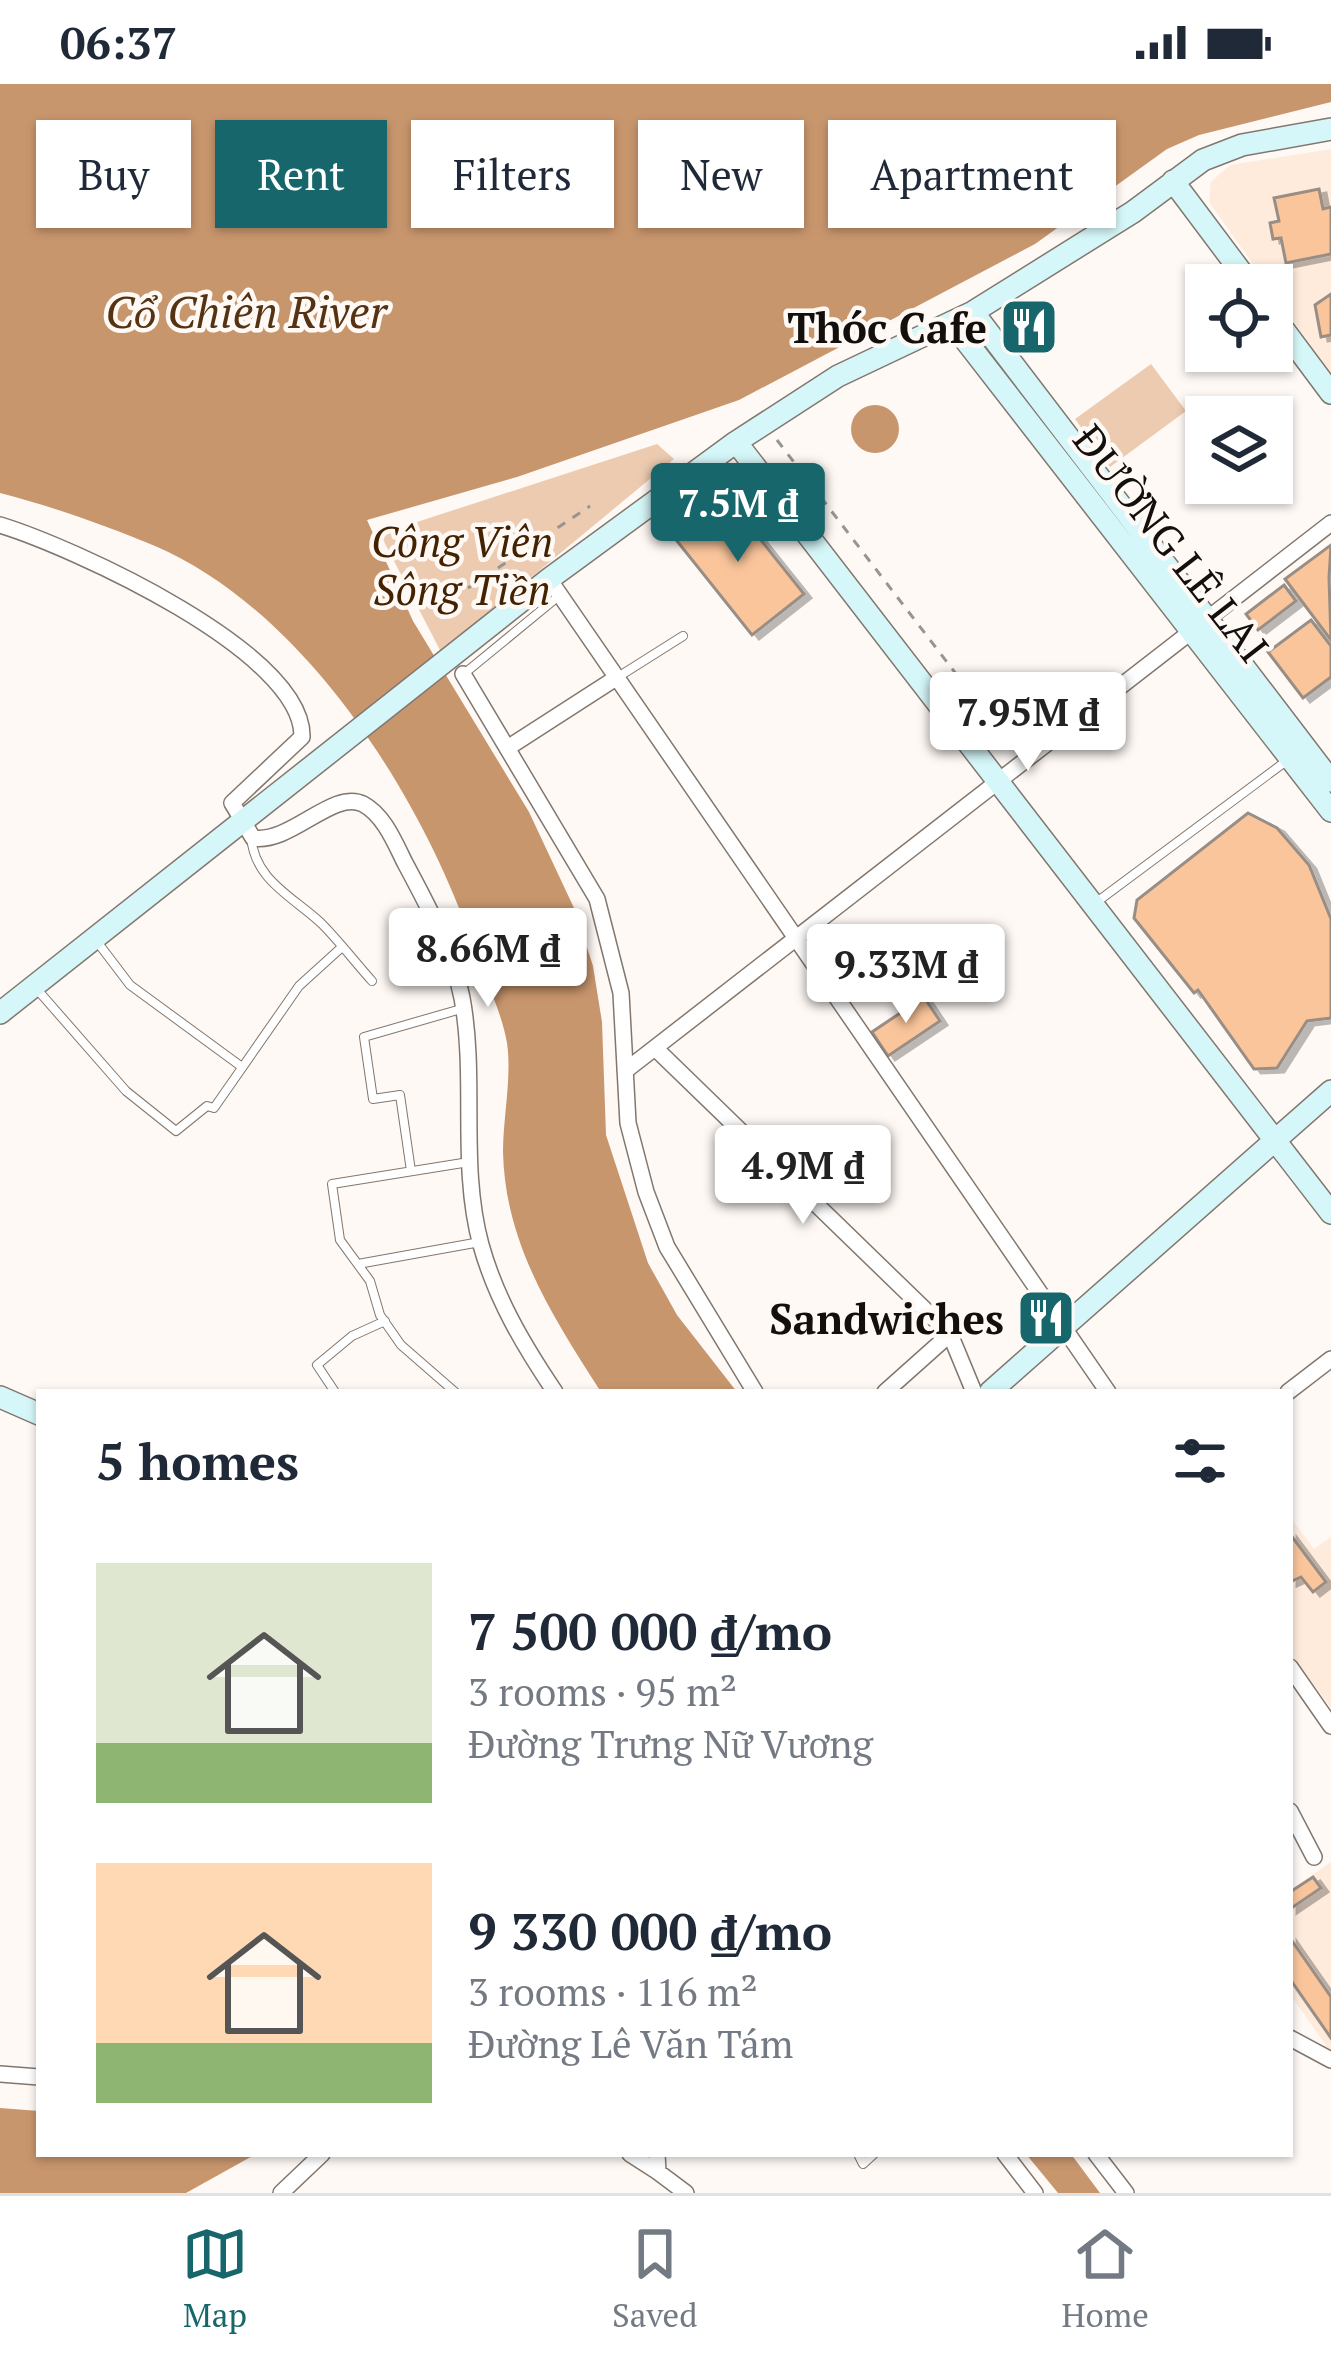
<!DOCTYPE html>
<meta charset="utf-8">
<style>
body{margin:0;font-family:"PT Serif",serif;background:#f2f2f3;color:#1f2937;height:100vh;display:flex;flex-direction:column;font-size:45px;white-space:nowrap}
*{box-sizing:border-box;margin:0}
p{font-size:39px;color:#747a83}
.icon{flex:none;width:66px;height:66px;fill:none;stroke:currentColor;stroke-width:2;stroke-linecap:round;stroke-linejoin:round}
.map{position:relative;flex:1;overflow:hidden}
.drawer{position:absolute;left:36px;top:1305px;width:1257px;height:768px;display:flex;flex-direction:column;background:#fff;border-radius:0px;box-shadow:0 3px 9px #0004}
.drawer>*{flex:none}
.top-card{position:absolute;left:36px;top:36px;width:1260px;height:108px;display:flex;gap:24px}
.fabs{position:absolute;left:1185px;top:180px;display:grid;gap:24px}
.fabs a{display:grid;place-items:center;width:108px;height:108px;border-radius:0px;background:#fff;box-shadow:0 3px 9px #0004;font-size:60px}
.price{position:absolute;translate:-50% -102px;padding:0 27px;border-radius:12px;background:#fff;color:#222;font-size:39px;line-height:78px;filter:drop-shadow(0 3px 6px #0008)}
.price::after{content:'';position:absolute;left:50%;top:72px;width:36px;height:27px;margin-left:-18px;background:inherit;clip-path:polygon(0 0,100% 0,50% 100%)}
.price.selected{background:#17666b;color:#fff}
ul{padding:0;list-style:none}
li{display:flex;align-items:center;gap:36px;height:300px;padding:0 60px}
li span{display:grid;place-items:center;flex:none;width:336px;height:240px;border-radius:0px;color:#555}
li>.icon{margin-inline-start:auto}
span .icon{width:144px;height:144px;fill:#fffc;stroke-width:1}
li b{font-size:51px}
h2{display:flex;justify-content:space-between;align-items:center;height:144px;padding:0 60px;font-size:51px}
.pill{padding:0 42px;border-radius:0px;background:#fff;box-shadow:0 3px 9px #0004;font-size:42px;line-height:108px}
.pill.selected{background:#17666b;color:#fff}
.status{display:flex;justify-content:space-between;align-items:center;height:84px;padding:0 60px;background:#fff;direction:ltr}
.status svg{height:33px;fill:currentColor}
.tab-bar{display:flex;justify-content:space-around;align-items:center;height:168px;border-top:3px solid #e0e1e3;background:#fff;font-size:33px;color:#747a83}
.tab-bar a{display:grid;justify-items:center;gap:6px}
.tab-bar .selected{color:#17666b}
.map>svg:first-child{display:block}
</style>
<div class="status"><b>06:37</b><svg viewBox="0 0 49 12"><path d="M0 12V9h3v3zM5 12V6h3v6zM10 12V3h3v9zM15 12V0h3v12zM26 1h20v11H26zM47 4h2v5h-2z"/></svg></div>
<div class="map">
<svg width="1331" height="2109" viewBox="0 0 1331 2109">
<defs>
<filter id="shadow"><feDropShadow dx="7" dy="4" stdDeviation="0" flood-color="#0004"/></filter>
</defs>
<rect width="100%" height="100%" fill="#fef9f5"/>
<path fill="#feebdc" d="M1331,65V290L1209,118L1211,98L1230,81Z
M1290,1433L1314,1465L1331,1453V1624L1290,1568Z
M1331,1778V1965L1329,1966L1290,1910V1807Z"/>
<path fill="#edcbb0" d="M1151,280L1186,327L1110,383L1075,335Z
M657,360L674,375L441,568L380,450Z"/>
<path fill="#c8966d" d="M0,0H1331V18L1199,51L1167,65L1035,160L739,316L517,393L367,436L413,537L529,728L574,824L593,882L602,938L606,1051L648,1179L677,1231L737,1308H601C553,1233 505,1160 503,1068C503,1033 512,993 507,959C501,925 482,888 471,856C420,710 304,526 155,462C107,442 51,422 0,409Z
M851 345a24 24 0 1 1 48 0a24 24 0 1 1-48 0Z
M0,2024L39,2027V2070H256L186,2109H0Z
M1026,2070H1071L1100,2109H1058Z"/>
<path fill="#fac59b" stroke="#998e85" stroke-width="3" filter="url(#shadow)" d="M1319,105L1323,125L1331,123V170L1286,179L1281,154L1273,155L1270,139L1279,137L1274,114Z
M1331,210V251L1321,253L1315,221Z
M725,411L804,510L752,551L673,452Z
M1331,461L1329,494L1331,556L1285,495Z
M1284,501L1296,517L1258,546L1246,530Z
M1311,536L1331,562V593L1303,614L1268,568Z
M1248,729L1277,744L1309,781L1331,835V934L1307,937L1277,984L1254,985L1198,906L1194,909L1134,834L1137,816Z
M924,913L940,937L888,972L872,948Z
M1290,1450L1326,1498L1313,1508L1301,1493L1290,1498Z
M1313,1793L1321,1804L1290,1825V1808Z
M1290,1854L1331,1913V1954L1290,1895Z"/>
<g fill="none" stroke-linecap="round" stroke-linejoin="round">
<defs>
<path id="lane" d="M465,589L560,511
M618,593L683,552
M251,752C254,796 292,812 321,839C339,857 355,878 372,897
M1094,820L1289,675
M95,855L130,901L242,983
M35,903L126,1007L176,1047L207,1022L214,1024L299,902L342,863
M411,1087L400,1011L373,1015L364,953L461,925
M358,1180L480,1158
M335,1308L317,1281L352,1252L385,1237
M455,1308L401,1261L380,1231L370,1197L340,1156L332,1100L469,1078
M858,2070L863,2080L874,2070"/>
<path id="street" d="M0,441C72,463 304,568 302,653L232,719L253,754C291,760 333,705 363,720C384,731 395,759 405,779C427,820 453,868 462,914C477,995 459,1081 481,1161C496,1215 524,1262 555,1308
M549,495L1108,1308
M463,590L597,815L621,909L628,1039L646,1108L667,1163L755,1308
M509,663L616,594
M655,964L950,1250L974,1308
M625,987L1331,439
M885,1308L950,1250
M1288,1308L1331,1275
M1290,1583L1331,1642
M1290,1727L1314,1773
M1290,1954L1331,1976
M0,1990L39,1993
M630,2070L658,2088
M657,2070L658,2088L686,2109
M1005,2070L1035,2109
M1096,2070L1126,2109
M281,2109L322,2070"/>
<path id="secondary" d="M1173,97L1251,201
M973,228L1331,697
M1272,230L1331,309
M952,239L1331,727
M736,358L1331,1129
M0,929L549,495L736,358L838,292L973,228L1133,128L1203,76L1242,61L1331,45
M990,1308L1331,1007
M0,1313L39,1330"/>
</defs>
<use href="#lane" stroke="#82776e" stroke-width="10"/>
<use href="#street" stroke="#82776e" stroke-width="18"/>
<use href="#secondary" stroke="#82776e" stroke-width="24"/>
<path stroke="#989490" stroke-width="3" stroke-dasharray="9 9" stroke-linecap="butt" d="M777,356L1012,663
M468,504L590,422"/>
<use href="#lane" stroke="#fff" stroke-width="8"/>
<use href="#street" stroke="#fff" stroke-width="15"/>
<use href="#secondary" stroke="#d6f7f9" stroke-width="21"/>
</g>
<defs>
<symbol id="restaurant-square" viewBox="-11 -11 22 22"><rect x="-9" y="-9" width="18" height="18" rx="4" fill="#17666b" stroke="#fef9f5"/><path d="M-5-6h1v4h1v-4h1v4h1v-4h1v5L-1.5 .5V6h-2V.5L-5-1ZM5-6V6H3V1.5H1.5Q1.5-4 5-6Z" fill="#fff"/></symbol>
</defs>
<g fill-rule="evenodd">
<use href="#restaurant-square" x="996" y="210" width="66" height="66"/>
<use href="#restaurant-square" x="1013" y="1201" width="66" height="66"/>
</g>
<g text-anchor="middle" dominant-baseline="central" stroke-width="9" stroke-linejoin="round" paint-order="stroke">
<g font-size="42" font-weight="bold" fill="#130f0c" stroke="#fef9f5" text-anchor="end">
<text x="987" y="243">Thóc Cafe</text>
<text x="1004" y="1234">Sandwiches</text>
</g>
<g font-size="42" font-style="italic" fill="#432201" stroke="#fef9f5">
<text x="462" y="457">Công Viên<tspan x="462" dy="48">Sông Tiền</tspan></text>
</g>
<g font-size="42" fill="#130f0c" stroke="#fef9f5">
<text transform="translate(1172 459) rotate(52)">ĐƯỜNG LÊ LAI</text>
</g>
<g font-size="45" font-style="italic" fill="#543212" stroke="#fef9f5">
<text x="246" y="227">Cổ Chiên River</text>
</g>
</g>
</svg>
<div class="fabs">
<a><svg class="icon" aria-label="locate" viewBox="0 0 24 24"><circle cx="12" cy="12" r="6"/><path d="M12 2v4M12 18v4M2 12h4M18 12h4"/></svg></a>
<a><svg class="icon" aria-label="layers" viewBox="0 0 24 24"><path d="M12 4l9 5-9 5-9-5zM3 14l9 5 9-5"/></svg></a>
</div>
<b class="price selected" style="left:738px;top:481px">7.5M ₫</b>
<b class="price" style="left:1028px;top:690px">7.95M ₫</b>
<b class="price" style="left:488px;top:926px">8.66M ₫</b>
<b class="price" style="left:906px;top:942px">9.33M ₫</b>
<b class="price" style="left:803px;top:1143px">4.9M ₫</b>
<div class="top-card">
<a class="pill">Buy</a>
<a class="pill selected">Rent</a>
<a class="pill">Filters</a>
<a class="pill">New</a>
<a class="pill">Apartment</a>
</div>
<section class="drawer">
<h2>5 homes<svg class="icon" aria-label="filters" viewBox="0 0 24 24"><path d="M4 7h16M4 17h16"/><circle cx="9" cy="7" r="2"/><circle cx="15" cy="17" r="2"/></svg></h2>
<ul>
<li><span style="background:linear-gradient(#dfe7d0 75%,#8fb573 0)"><svg class="icon" aria-label="home" viewBox="0 0 24 24"><path d="M3 11l9-7 9 7M6 9v11h12V9"/></svg></span><div><b>7 500 000 ₫/mo</b><p>3 rooms · 95 m²</p><p>Đường Trưng Nữ Vương</p></div></li>
<li><span style="background:linear-gradient(#ffd9b3 75%,#8fb573 0)"><svg class="icon" aria-label="home" viewBox="0 0 24 24"><path d="M3 11l9-7 9 7M6 9v11h12V9"/></svg></span><div><b>9 330 000 ₫/mo</b><p>3 rooms · 116 m²</p><p>Đường Lê Văn Tám</p></div></li>
</ul>
</section>
</div>
<nav class="tab-bar">
<a class="selected"><svg class="icon" aria-label="map" viewBox="0 0 24 24"><path d="M3 6l6-2 6 2 6-2v14l-6 2-6-2-6 2zM9 4v14M15 6v14"/></svg>Map</a>
<a><svg class="icon" aria-label="saved" viewBox="0 0 24 24"><path d="M7 4h10v16l-5-4-5 4z"/></svg>Saved</a>
<a><svg class="icon" aria-label="home" viewBox="0 0 24 24"><path d="M3 11l9-7 9 7M6 9v11h12V9"/></svg>Home</a>
</nav>
